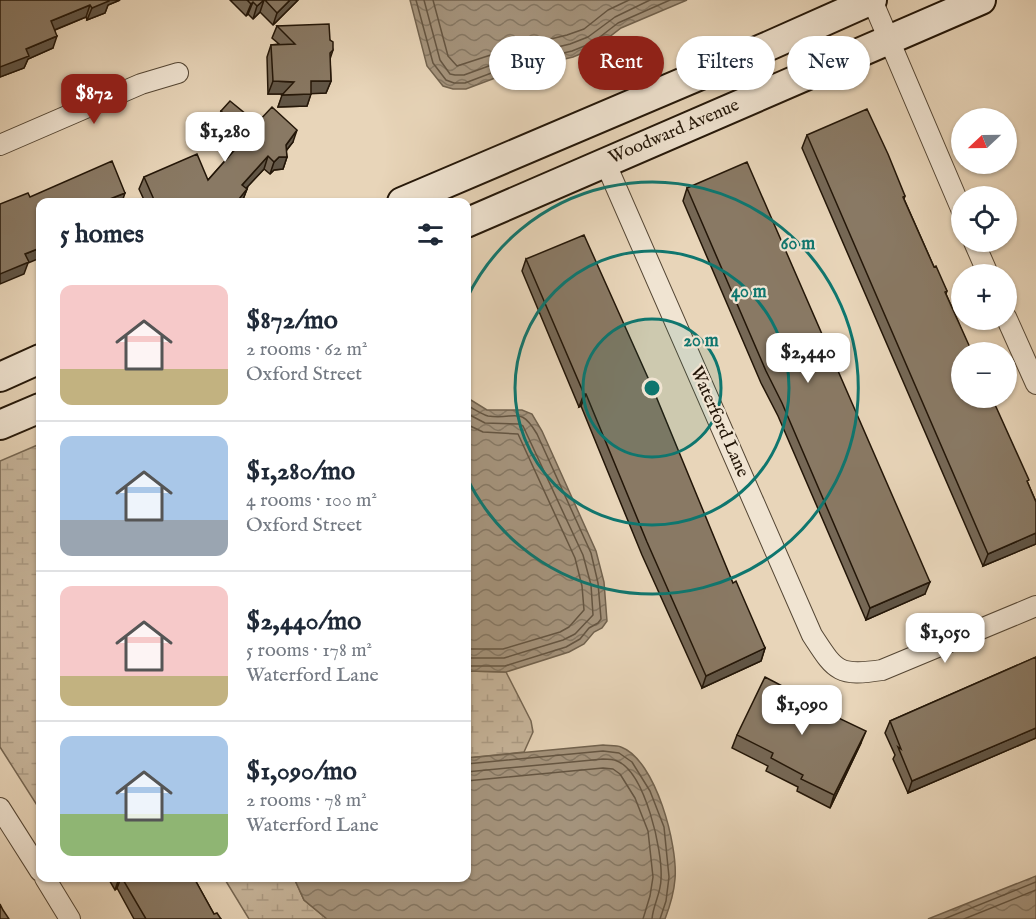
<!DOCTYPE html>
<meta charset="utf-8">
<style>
body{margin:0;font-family:"IM FELL English",serif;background:#f6f6f7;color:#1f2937;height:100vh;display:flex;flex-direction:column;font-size:22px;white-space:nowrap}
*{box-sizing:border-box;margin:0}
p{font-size:20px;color:#747a83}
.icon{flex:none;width:33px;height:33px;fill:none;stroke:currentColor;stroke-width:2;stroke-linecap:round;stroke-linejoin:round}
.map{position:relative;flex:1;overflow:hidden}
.drawer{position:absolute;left:36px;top:198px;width:435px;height:684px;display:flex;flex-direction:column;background:#fff;border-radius:12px;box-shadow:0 2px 4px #0004}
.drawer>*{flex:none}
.hud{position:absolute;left:489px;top:36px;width:456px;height:54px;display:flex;gap:12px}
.needle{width:39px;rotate:248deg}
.buttons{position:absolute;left:951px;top:108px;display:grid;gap:12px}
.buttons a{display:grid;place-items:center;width:66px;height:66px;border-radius:50%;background:#fff;box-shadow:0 2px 4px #0004;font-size:30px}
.price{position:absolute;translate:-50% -51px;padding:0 14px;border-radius:12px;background:#fff;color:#222;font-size:20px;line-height:39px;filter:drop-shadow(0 2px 3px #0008)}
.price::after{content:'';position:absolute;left:50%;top:36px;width:18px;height:14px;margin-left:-9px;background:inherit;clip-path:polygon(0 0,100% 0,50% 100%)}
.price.active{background:#8f2418;color:#fff}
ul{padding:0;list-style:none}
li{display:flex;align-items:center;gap:18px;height:150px;padding:0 24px}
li+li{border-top:2px solid #e0e1e3}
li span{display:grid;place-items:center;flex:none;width:168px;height:120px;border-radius:12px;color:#555}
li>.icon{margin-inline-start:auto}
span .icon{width:72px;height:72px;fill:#fffc;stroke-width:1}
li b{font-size:26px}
h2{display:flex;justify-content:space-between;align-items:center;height:72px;padding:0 24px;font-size:26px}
.pill{padding:0 21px;border-radius:27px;background:#fff;box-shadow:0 2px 4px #0004;font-size:21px;line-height:54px}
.pill.active{background:#8f2418;color:#fff}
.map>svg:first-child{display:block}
</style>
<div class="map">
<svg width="1036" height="919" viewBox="0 0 1036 919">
<defs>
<pattern id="wetland-marsh" width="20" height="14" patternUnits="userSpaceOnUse" patternTransform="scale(1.5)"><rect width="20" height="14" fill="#c7b59b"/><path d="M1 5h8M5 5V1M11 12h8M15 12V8" fill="none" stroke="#ab9b84"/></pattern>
<pattern id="water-waves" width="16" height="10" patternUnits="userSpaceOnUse" patternTransform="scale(1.5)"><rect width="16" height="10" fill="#a5947d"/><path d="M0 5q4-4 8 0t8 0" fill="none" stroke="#867864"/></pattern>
</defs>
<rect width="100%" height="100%" fill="#e8d5b9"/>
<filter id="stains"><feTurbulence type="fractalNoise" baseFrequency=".00333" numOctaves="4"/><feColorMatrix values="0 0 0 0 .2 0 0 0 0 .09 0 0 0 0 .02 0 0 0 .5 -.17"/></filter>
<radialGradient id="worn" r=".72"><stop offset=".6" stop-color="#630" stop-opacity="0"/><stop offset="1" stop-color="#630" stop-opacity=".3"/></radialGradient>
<path fill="url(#wetland-marsh)" stroke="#756652" stroke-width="1.5" d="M40,444V810L0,747V461Z
M467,671L506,672L531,721L533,732L524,752L467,758Z
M224,878H294L304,900L327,919H249Z"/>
<path fill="url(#water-waves)" stroke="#71624e" stroke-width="1.5" d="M410,0H687L621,28L595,48L573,57L511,72L466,89H453L443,86L427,66Z
M466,397L487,410H522L532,414L542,431L596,551L604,582L607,621L602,628L594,632L584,644L569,652L506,672L467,671Z
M603,745C608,746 616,745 621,747C656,760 678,846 675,879C674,893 670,906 665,919H327L304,900L294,878H466L467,758Z
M1036,876V919H928Z"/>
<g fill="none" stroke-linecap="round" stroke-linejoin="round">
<path stroke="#645542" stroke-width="1.5" d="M416,0L433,63L446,80L454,83H465L510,66L572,51L592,43L618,23L670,0
M424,0L440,60L450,74L455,75H464L508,59L570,44L588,37L615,17L650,0
M433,0L448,56L457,66L506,50L567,35L584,29L608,10L629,0
M466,405C473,408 481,414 488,416C516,420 520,405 537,434L591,553L598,583L601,619L598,623L589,628L580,639L566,647L505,666H466
M466,413L485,423L519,424L523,426L583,555L591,585L593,615L575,634L563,640L504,658H466
M466,424L483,432L518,434L575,558L582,586L584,610L569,627L560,632L503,649H466
M466,764L603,751L619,753L632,762L650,791L664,827L669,877L666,901L660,919
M466,772L603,759C607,759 613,759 617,761C645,772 663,851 661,879C661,893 653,905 652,919
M466,781L603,768L613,769L620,774L635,798L648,831L653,877L650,896L643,919
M944,919L1036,882
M964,919L1036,890"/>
<defs>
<path id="street" d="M872,0L962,211
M0,145L141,84L178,73
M605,162L812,635C835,670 837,677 882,670L1036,606
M974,242L988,274
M1006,317L1036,384
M0,808L40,871
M45,878L70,919"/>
<path id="secondary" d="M402,202L764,48L872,0
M466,223L981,0
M0,377L40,359
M0,425L40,408"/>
</defs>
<use href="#street" stroke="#544634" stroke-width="22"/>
<use href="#secondary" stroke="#231608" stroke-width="32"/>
<use href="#street" stroke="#f0e4d2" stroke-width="20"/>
<use href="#secondary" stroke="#f0e4d2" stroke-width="28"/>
</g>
<path fill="#766856" stroke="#231608" stroke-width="1.5" d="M0,0H120L108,5L105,13L87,20L86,17L55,30L53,48L28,59L24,68L0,77Z
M230,0H298L273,25L260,12L253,19L248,14L246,16Z
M277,26L330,40L333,50L330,59L331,81L326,93H311L307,106L278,107L283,94H268L267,57L271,45L279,44L272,38Z
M221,111L257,123L293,142L286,151L287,157L283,169L274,170L270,174L264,169L246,188L247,189L242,202H145L139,189L144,177L208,180L239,145L216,123Z
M807,135L905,196L904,199L934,267L947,291L946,294L1036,502V544L983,566L802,148Z
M687,188L925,594L866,620L778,416L761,383L683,201Z
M526,259L733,583L765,648L761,661L702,688L642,555L581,406L579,407L522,271Z
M1036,657V738L908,793L893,759L895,755L885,733L890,721Z
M789,694L861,743L830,808L797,791L798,787L766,771L768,766L732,748L737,735Z
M108,878H194L214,914L221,919H134L117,888L115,890Z"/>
<path fill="#605546" stroke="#231608" stroke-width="1.5" d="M105,0H120L108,5L105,13L87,20L92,8Z
M264,0L260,12L253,19L257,6Z
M290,0H298L273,25L277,13Z
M253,2L248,14L246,16L251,4Z
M90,5L86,17L47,33L51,21Z
M57,36L53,48L28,59L24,68L0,77V67L26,49Z
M273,81L294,82L289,94H268Z
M311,81H331L326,93L306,94Z
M311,94L307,106L278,107L282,95Z
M297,130L293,142L281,157L286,145Z
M268,156L264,169L238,197L242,185Z
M279,157H287L283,169L274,170L270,174L274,162Z
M247,189L242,202H231Z
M125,193L122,202H106L107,200Z
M40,248V258L28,263L24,274L0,284V274L25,254Z
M584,394H586L581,406L579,407Z
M1036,533V544L983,566L988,554Z
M930,582L925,594L866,620L870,608Z
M765,648L761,661L702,688L706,676Z
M1036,728V738L908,793L912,781Z
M866,731L861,743L830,808L834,795Z
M119,878H121L117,888L115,890Z"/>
<path fill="#897964" stroke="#231608" stroke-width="1.5" d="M0,0H109V1L92,8L90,5L51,21L57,36L26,49L29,56L0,67Z
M247,0H264L257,6L253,2L251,4Z
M265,0H290L277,13Z
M329,24L330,40L333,42V50L330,53L331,81H311V94L282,95L294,82L273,81L271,45L295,44L277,26Z
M230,101L257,123L272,107L297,130L286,145L287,157H279L274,162L268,156L242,185L247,189L239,199L231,202H155L144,177L197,154L208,180L247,136L221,111Z
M867,109L888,154L905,196L903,197L934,267L936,266L947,291L945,292L972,352H962V398H992L1029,480L1027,481L1036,502V533L988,554L807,135Z
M112,161L125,193L107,200L106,202H40V248L25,254L29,262L0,274V204L28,193L30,197Z
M747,162L930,582L870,608L782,403L766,371L687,188Z
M584,235L653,389L733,583L736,581L765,648L706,676L647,542L586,394H584L526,259Z
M1036,657V728L912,781L898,747L901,749L890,721Z
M765,677L790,690L788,694L866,731L834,795L801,779L803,775L771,758L773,753L737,735Z
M122,878H194L214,914L217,913L221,919H146Z
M0,904L3,910L9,919H0Z"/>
<circle cx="652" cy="388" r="69" fill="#0f766e" fill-opacity=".12"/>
<g fill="none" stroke="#0f766e" stroke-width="3">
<circle cx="652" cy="388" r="69"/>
<circle cx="652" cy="388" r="137"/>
<path d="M467 298A206 206 0 1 1 467 478"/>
</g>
<g text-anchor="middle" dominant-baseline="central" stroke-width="4.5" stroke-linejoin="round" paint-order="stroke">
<g font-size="18" fill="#231608" stroke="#f0e4d2">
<text transform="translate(674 132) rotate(-23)">Woodward Avenue</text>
<text transform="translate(719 422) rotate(66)">Waterford Lane</text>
</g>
</g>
<circle cx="652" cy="388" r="9" fill="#0f766e" stroke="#f0e4d2" stroke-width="3"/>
<g font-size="18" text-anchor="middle" font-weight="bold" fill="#0f766e" stroke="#f0e4d2" stroke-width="4.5" stroke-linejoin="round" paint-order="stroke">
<text x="798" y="249">60 m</text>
<text x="749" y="297">40 m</text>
<text x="701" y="346">20 m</text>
</g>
<rect width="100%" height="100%" filter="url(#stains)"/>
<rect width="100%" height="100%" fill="url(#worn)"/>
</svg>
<div class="buttons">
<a><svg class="needle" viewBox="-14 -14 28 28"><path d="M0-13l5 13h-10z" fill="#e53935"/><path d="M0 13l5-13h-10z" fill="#747a83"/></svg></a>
<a><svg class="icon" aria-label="locate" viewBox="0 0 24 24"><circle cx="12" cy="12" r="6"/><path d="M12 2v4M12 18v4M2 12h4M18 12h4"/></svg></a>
<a>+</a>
<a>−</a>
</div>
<b class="price active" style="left:94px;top:125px">$872</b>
<b class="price" style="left:225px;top:163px">$1,280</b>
<b class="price" style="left:808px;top:384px">$2,440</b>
<b class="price" style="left:945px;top:664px">$1,050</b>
<b class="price" style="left:802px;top:736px">$1,090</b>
<div class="hud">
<a class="pill">Buy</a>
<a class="pill active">Rent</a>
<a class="pill">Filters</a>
<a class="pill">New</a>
</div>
<section class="drawer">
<h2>5 homes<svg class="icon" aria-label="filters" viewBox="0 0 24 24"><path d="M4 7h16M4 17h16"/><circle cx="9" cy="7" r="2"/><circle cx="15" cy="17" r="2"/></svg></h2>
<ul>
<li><span style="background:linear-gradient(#f6c9c9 70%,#c2b280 0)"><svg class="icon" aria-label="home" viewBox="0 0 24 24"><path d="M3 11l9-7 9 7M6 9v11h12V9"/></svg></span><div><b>$872/mo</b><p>2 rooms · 62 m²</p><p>Oxford Street</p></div></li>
<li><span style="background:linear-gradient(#a9c7e8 70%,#9aa5b1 0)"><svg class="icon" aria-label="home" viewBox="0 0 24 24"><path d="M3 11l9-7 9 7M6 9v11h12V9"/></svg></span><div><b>$1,280/mo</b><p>4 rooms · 100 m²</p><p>Oxford Street</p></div></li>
<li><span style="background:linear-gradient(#f6c9c9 75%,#c2b280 0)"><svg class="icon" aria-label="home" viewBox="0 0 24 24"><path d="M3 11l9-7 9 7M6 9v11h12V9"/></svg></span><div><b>$2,440/mo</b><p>5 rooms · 178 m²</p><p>Waterford Lane</p></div></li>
<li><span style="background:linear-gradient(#a9c7e8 65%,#8fb573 0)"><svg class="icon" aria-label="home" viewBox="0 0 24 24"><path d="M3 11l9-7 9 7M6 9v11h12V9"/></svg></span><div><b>$1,090/mo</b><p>2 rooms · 78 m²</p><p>Waterford Lane</p></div></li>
</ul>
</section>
</div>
